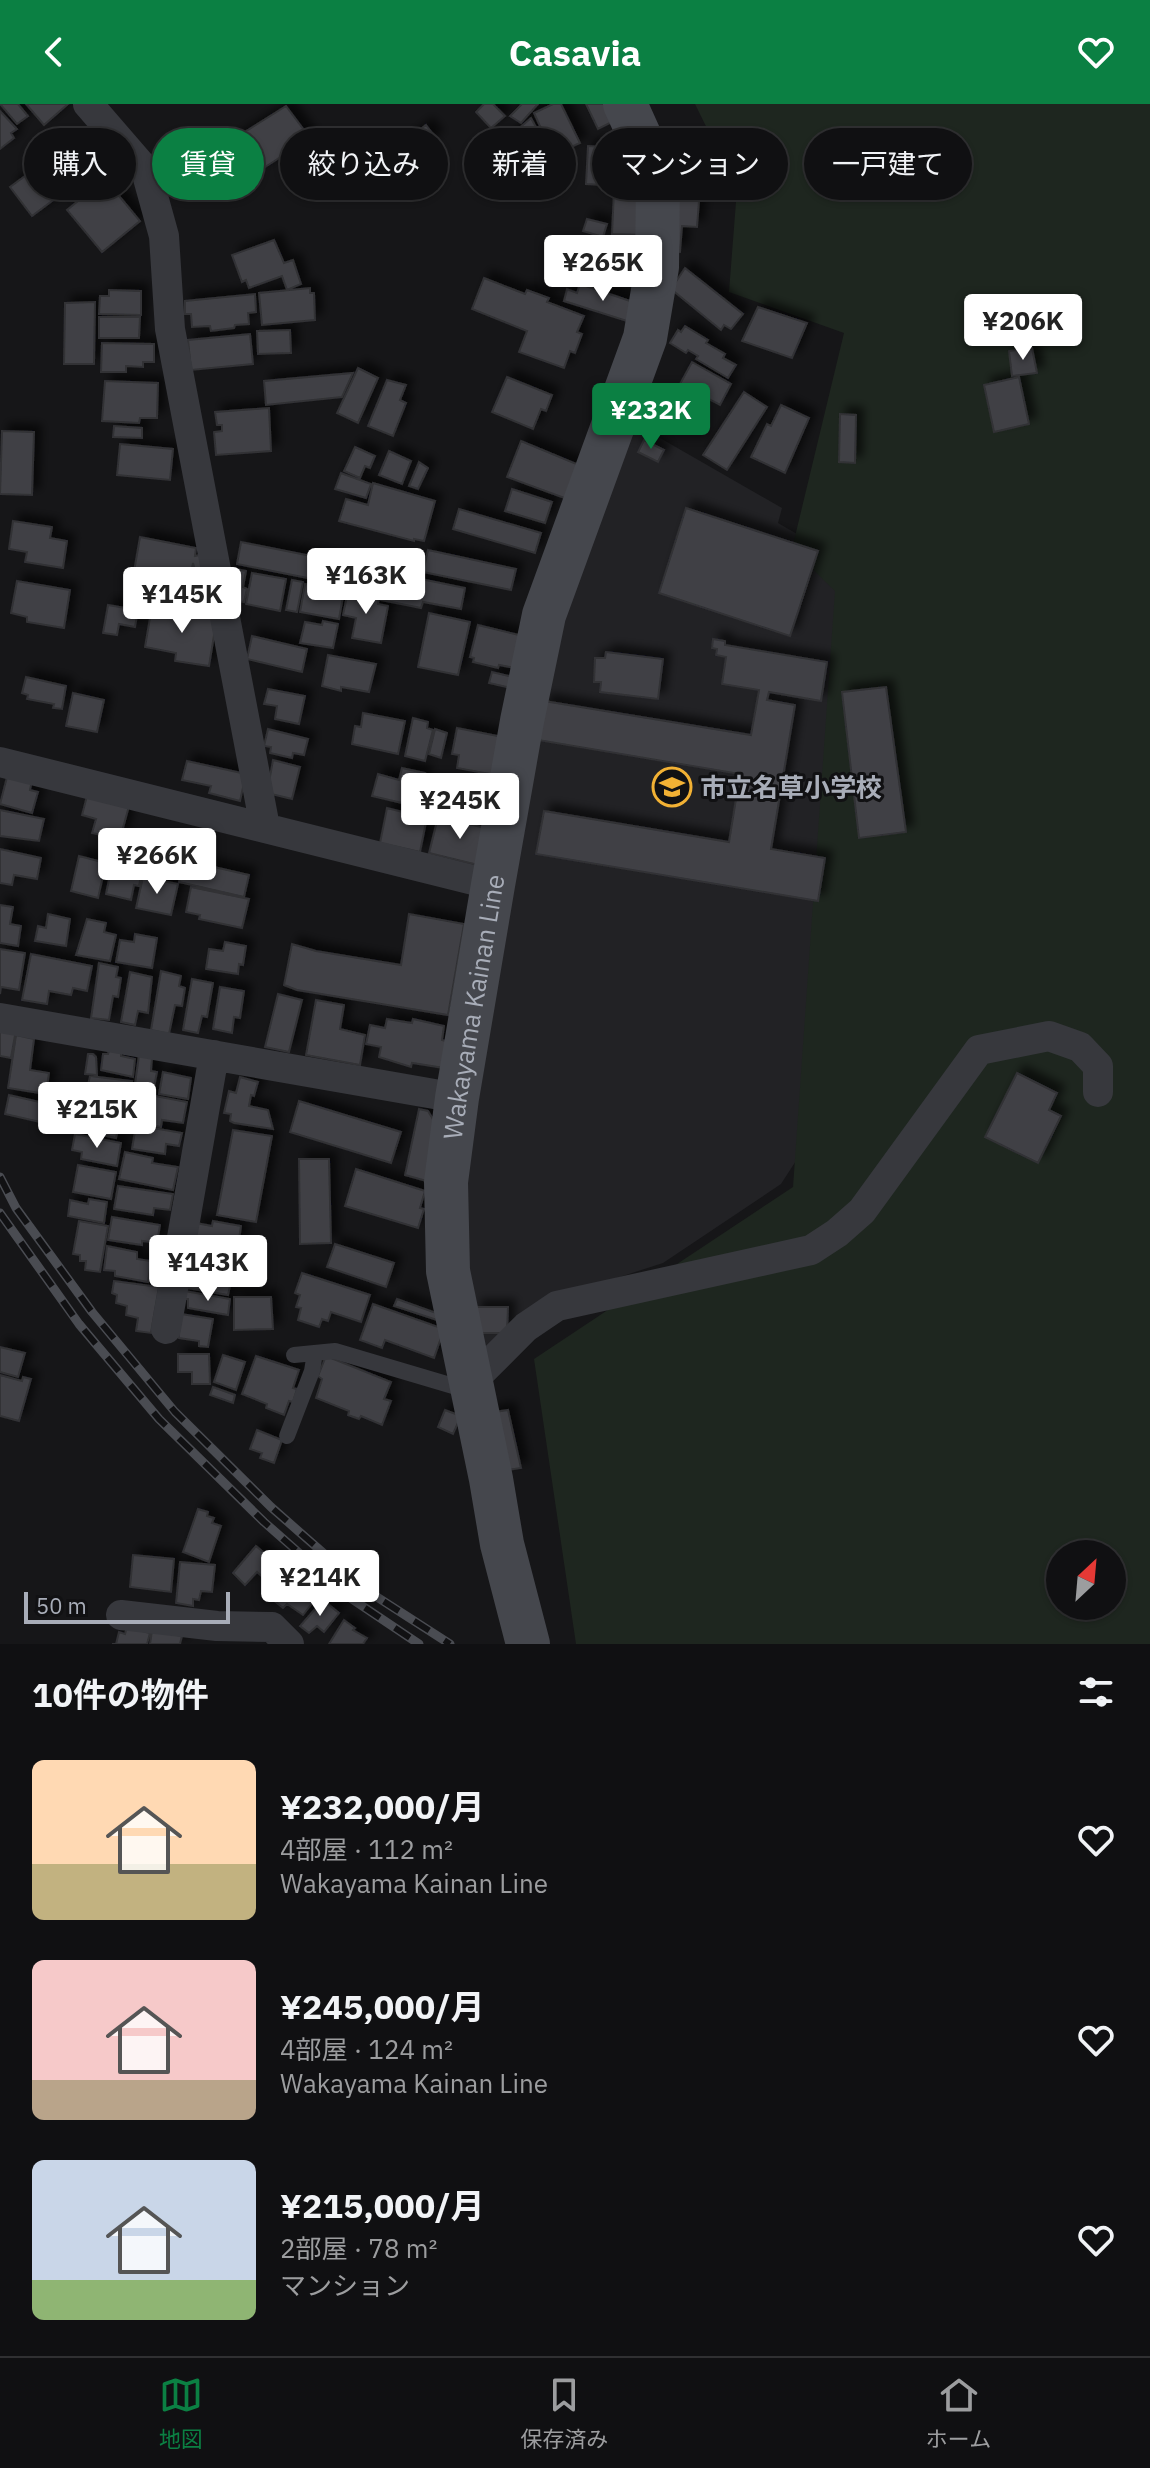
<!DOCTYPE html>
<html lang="ja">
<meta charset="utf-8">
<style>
body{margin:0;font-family:"IBM Plex Sans","Noto Sans JP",sans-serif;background:#19191b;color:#f1f3f6;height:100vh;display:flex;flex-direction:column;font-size:30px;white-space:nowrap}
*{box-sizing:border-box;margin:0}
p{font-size:26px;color:#9c9d9f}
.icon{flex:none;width:44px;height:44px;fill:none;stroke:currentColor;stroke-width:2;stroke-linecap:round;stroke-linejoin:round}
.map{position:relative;height:1540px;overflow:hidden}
.sheet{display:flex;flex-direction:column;background:#101012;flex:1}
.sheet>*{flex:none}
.banner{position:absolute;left:24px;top:24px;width:1102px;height:72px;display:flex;gap:16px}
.needle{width:52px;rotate:26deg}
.tools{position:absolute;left:1046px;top:1436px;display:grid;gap:16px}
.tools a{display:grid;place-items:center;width:80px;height:80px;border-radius:50%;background:#101012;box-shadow:0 2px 6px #0004,0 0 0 2px #303032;font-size:40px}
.scale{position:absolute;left:24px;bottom:20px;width:206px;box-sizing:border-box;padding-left:8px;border:4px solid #a8adb8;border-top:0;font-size:22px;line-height:28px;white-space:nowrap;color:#a8adb8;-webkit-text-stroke:6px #111113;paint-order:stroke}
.price{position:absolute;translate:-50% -68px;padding:0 18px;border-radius:8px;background:#fff;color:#222;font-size:26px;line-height:52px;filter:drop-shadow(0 2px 4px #0008)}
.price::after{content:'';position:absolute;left:50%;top:48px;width:24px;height:18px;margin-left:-12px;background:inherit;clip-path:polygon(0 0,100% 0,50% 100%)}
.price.selected{background:#0b8043;color:#fff}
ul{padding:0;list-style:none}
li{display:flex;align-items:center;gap:24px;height:200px;padding:0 32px}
li span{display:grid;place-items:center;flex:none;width:224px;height:160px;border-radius:12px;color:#555}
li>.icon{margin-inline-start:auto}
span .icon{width:96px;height:96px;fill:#fffc;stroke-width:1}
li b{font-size:34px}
h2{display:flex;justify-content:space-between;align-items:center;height:96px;padding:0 32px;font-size:34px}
.tag{padding:0 28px;border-radius:36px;background:#101012;box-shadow:0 2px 6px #0004,0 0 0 2px #303032;font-size:28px;line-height:72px}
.tag.selected{background:#0b8043;color:#fff}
header{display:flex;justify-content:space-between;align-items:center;height:104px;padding:0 32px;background:#0b8043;color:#fff;font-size:36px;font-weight:700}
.menu{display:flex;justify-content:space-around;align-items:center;height:112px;border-top:2px solid #303032;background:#101012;font-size:22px;color:#9c9d9f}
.menu a{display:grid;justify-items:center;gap:4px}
.menu .selected{color:#0b8043}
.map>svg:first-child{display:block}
</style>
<header><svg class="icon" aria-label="back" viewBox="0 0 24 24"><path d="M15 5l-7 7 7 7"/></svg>Casavia<svg class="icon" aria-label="heart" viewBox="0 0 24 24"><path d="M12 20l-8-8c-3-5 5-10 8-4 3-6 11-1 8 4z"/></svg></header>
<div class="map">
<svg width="1150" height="1540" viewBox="0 0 1150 1540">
<defs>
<filter id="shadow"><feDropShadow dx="7" dy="-7" stdDeviation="4" flood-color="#0009"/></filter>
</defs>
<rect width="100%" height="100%" fill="#161618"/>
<path fill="#222225" d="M627,315L782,404L778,419L828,448L853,577L832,1001L781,1080L663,1159L570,1189L485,1253L464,1184L458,1068L541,570Z"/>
<path fill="#1e261f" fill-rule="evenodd" d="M695,0H1150V1540H576L534,1255L793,1083L835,487L792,445L844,229L729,188L737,85ZM1060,1450H1112V1502H1060Z"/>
<path fill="#404145" stroke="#303034" stroke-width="2" filter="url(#shadow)" d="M0,0H18L28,12L17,20Z
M26,0H68L44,21Z
M484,0H493L505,12L491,24L476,8Z
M522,0H538L521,19L510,12Z
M553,0H561L580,39L553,51L534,9Z
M586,0H610L618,15L598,25Z
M286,2L310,34L259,67L235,34Z
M0,7L17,25L11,29L14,34L0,45Z
M531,14L552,52L525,75L497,43Z
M426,21L436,34L420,42L427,54L397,73L385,53Z
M588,42L604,43V47L634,48L633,83L586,80Z
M36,64L39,69L43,67L60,91L32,112L10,83Z
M105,75L140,117L102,148L67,106Z
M674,81L700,84L697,123L682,122L680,148L663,147Z
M614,86L645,87L643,131L612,130Z
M587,115L607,120L603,133L583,127Z
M274,136L284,159L293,156L301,180L287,186L282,172L249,184L246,176L242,178L232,151Z
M685,164L743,210L731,225L724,221L721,226L671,185Z
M484,174L525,190L527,186L549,194L547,198L584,212L577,228L582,230L575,249L570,247L564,264L519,248L527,227L472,205Z
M580,180L639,200L633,219L564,197L567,185L577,189Z
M310,184V189H314L315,216L262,221L259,189Z
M109,186L141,187V211L99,210L100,192H109Z
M255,190L256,208L248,209L249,220L235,221L234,224L211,227L210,222L192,223L191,210H185V197Z
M95,198L94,260H64L65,199Z
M758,203L807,219L792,254L742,237Z
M99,213H140L139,234H99Z
M685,222L708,236L706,239L725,250L723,254L736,261L728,274L696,255L698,252L688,246L686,249L670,239L678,226L681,228Z
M290,226L291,249L258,250L257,227Z
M250,230L253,260L191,266L188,236Z
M102,239L154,240V258H143V263L126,262V268H101Z
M1032,244L1037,269L1012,272L1009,247Z
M692,258L731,280L720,301L680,280Z
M358,264L378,274L358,319L337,309Z
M353,269L342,293L266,301L264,277Z
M507,273L552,291L546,307L541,305L533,325L492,308Z
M1019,273L1029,320L994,328L984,281Z
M387,276L406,281L400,296L406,299L393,332L368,322Z
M105,277L158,279L157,314H140L139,319L102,317Z
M744,288L767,303L727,366L703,351Z
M781,301L809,314L785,369L751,353L767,320L771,322Z
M269,304L271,347L216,351L214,328L222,327V321H217L215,308Z
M840,310L856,311L855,359L839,358Z
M114,322L142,324V334L113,333Z
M2,327L34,328L32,391L0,390Z
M644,336L664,346L658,358L638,348Z
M521,337L579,361L567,395L507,373Z
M120,340L173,345L170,376L117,371Z
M355,343L375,352L370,364L365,362L360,374L344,367Z
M389,347L411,357L402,380L379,371Z
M419,358L428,364L418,385L409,382Z
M341,369L371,380L366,394L335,385Z
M373,379L435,397L424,437L414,435V437L339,417L346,395L368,401Z
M512,385L552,398L545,419L505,407Z
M686,404L818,447L790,532L659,489Z
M459,405L541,429L535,449L453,425Z
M13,417L52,423L50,434L67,437L63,464L25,458L27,448L9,445Z
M140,433L196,444L195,452L205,450L211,479L198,481L193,459L189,483L133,473Z
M241,438L382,466L378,488L237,460Z
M428,446L516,465L511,486L423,468Z
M227,463L246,467L243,483L247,485L244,498L233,496Z
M387,468L465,484L461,505L423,498L421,504L381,496Z
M252,469L286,475L280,507L246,500Z
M292,476L303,478L297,508L286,506Z
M17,477L70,486L64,524L27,518V513L11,509Z
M305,480L344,487L339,515L300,508Z
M348,487L379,493L378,500L388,502L381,539L352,534L356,514L343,511Z
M108,501L138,506L135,523L119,520L117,531L103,529Z
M152,502L217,513L209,562L175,557L176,549L145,543Z
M429,509L470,518L458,571L418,563Z
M323,517L338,520L333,544L300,539L305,518L322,521Z
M478,521L523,532L515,564L499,561L498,564L473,558L474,554L470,553Z
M252,532L307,545L302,568L247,555Z
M713,535L725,537V541L827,558L821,597L769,588L767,596L795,601L771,745L825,754L818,797L536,750L544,707L729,738L740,670L538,636L544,597L751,631L759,586L722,580L726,553L716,551L717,545L712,544Z
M606,548L663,555L658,595L600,588L601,578H594L595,554H605Z
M328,551L376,560L369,588L341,583V587L322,582Z
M492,568L513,573L511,584L489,579Z
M26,573L66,582L62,605L53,604L54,600L27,595L28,591L22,589Z
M886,583L906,728L859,734L842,588Z
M268,585L305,592L299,620L275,615L277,602L264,600Z
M73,589L104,596L97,628L66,622Z
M363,609L405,617L398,650L352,640L355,622L361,623Z
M413,614L428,618L427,624L433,626L425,657L405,652Z
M457,624L503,633L495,671L457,664L459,651L452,650Z
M268,625L308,635L304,651L293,649L292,654L270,649L271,643L264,642Z
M435,625L447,629L441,654L429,650Z
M273,656L300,663L292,695L267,689Z
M187,657L246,670L240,697L209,689L211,682L182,676Z
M402,664L425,669L422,681L438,683L432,706L372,692L378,670L399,676Z
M8,669L32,676L30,686L38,688L32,709L0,700Z
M87,692L129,702L120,735L92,729L96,715L82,711Z
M387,704L419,712V706L428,708L420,748L380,739Z
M0,706L44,715L39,737L0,732Z
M438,713L490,725L482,762L429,749Z
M0,745L41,754L37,775L14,771L12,781L0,779Z
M114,751L144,757L139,782L134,781L131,796L106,790Z
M79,752L106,759L98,794L71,787Z
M184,756L249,771L244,793L179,778Z
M143,773L178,780L171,811L136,804Z
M191,783L249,795L242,824L199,815L200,811L186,808Z
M0,801L13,803L10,820L21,822L18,842L0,839Z
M48,810L70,815L66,842L35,837L38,822L46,824Z
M409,810L464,820L448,911L297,886L284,881L292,840L316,847L401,861Z
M87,815L106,819L104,828L116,831L110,857L76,851Z
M135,830L157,834L152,864L116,858L120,836L134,838Z
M225,838L246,842L243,861L239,860L238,870L206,865L209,845L223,847Z
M0,845L25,849L19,886L1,883L0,890Z
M31,850L92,862L87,887L73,884L71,891L49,887L47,900L22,896Z
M99,859L118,863L116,873L121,874L118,893L113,892L109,916L91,914Z
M161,867L181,872L179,882L185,884L182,902L175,901L169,930L151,926Z
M130,868L152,873L148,909L138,907L135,921L121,918Z
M192,875L213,879L207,913L202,912L198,929L183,926Z
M220,883L244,887L240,914L234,913L232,929L213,925Z
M278,890L302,896L289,948L265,943Z
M316,896L344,901L340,925L365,931L360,961L306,951Z
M387,915L412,919L413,915L444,922L442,936L450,938L444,964L412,959L411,963L379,953L381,943L366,940L370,921L385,924Z
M0,923L16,926L11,954L0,952Z
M16,931L34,935L30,966L49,969L46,990L8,984Z
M109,946L121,948V952L135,955L133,973L101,966L103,950H108Z
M88,950H93L96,953L97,971L85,970Z
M139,951L152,953L151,967L157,968L154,983L135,980Z
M163,968L191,974L188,995L159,990Z
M1017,969L1057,989L1049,1006L1061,1012L1038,1059L985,1033Z
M90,972L132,977L126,1005L84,999Z
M240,973L258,978L254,992L251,991L249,1002L268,1006L273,1025L234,1019L230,1017L231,1010L224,1009L229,987L236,989Z
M134,988L187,998L183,1019L162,1016L161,1023L133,1018L135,1008L131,1007Z
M9,991L44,999L40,1018L5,1010Z
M299,997L401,1028L391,1059L290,1028Z
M94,1002L127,1010L124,1027L118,1026L116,1034L69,1024L72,1007L92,1012Z
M419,1005L428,1007L437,1022L430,1078L405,1071Z
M136,1021L182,1029L179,1042L166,1040L165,1050L132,1045Z
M233,1026L272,1032L256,1118L217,1111Z
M75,1030L121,1039L117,1062L81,1055L82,1048L72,1046Z
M125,1048L153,1054L152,1059L178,1063L173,1086L119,1075Z
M299,1055H329L331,1139L300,1140Z
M78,1061L116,1068L111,1095L73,1088Z
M356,1065L425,1087L420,1104L424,1105L418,1124L345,1102Z
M118,1082L173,1090L170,1106L154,1104L153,1111L114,1105Z
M89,1095L107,1098L104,1119L68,1112L70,1096L88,1100Z
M112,1113L160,1121L157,1139L142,1137V1141L108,1136Z
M79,1117L108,1122L100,1168L85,1166L86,1157H80V1151L73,1150Z
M213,1117L241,1122L238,1143L194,1135L196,1119L212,1122Z
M210,1140L234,1145L228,1169L190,1160L193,1145L208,1147Z
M335,1140L394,1159L386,1183L327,1163Z
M107,1142L137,1148V1155L151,1157L148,1178L115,1172V1167L104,1166Z
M203,1166L232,1173L228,1191L187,1184L190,1167L203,1170Z
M302,1169L370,1191L361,1218L331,1208L328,1217L322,1215L319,1223L298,1216L301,1204L296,1203L300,1191L295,1189Z
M114,1177L159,1183L151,1229L136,1227L138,1214L126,1211L127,1202L116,1199L117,1191L112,1189Z
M185,1187L230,1195L228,1211L188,1204V1195H184Z
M234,1193H271L273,1225L234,1226Z
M397,1195L442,1211L440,1217L394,1202Z
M373,1200L444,1225L434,1254L385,1236L382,1244L360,1236Z
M475,1203H508L507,1229H475Z
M175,1209L213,1215L208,1243L199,1242V1237L179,1234Z
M0,1243L25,1249L18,1273L0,1268Z
M178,1250H209L210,1280H192V1268H178Z
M223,1251L245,1258L236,1286L214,1278Z
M256,1252L299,1266L293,1284L297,1285L293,1298L289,1297L284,1311L266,1304L267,1300L242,1290Z
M326,1252L391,1278L384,1295L391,1297L382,1321L361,1312L359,1315L348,1311L349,1307L316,1294L322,1275L318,1272Z
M0,1271L22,1277L23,1273L31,1275L19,1317L0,1312Z
M213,1283L235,1291L233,1299L210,1291Z
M445,1306L461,1312L453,1330L438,1323Z
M508,1306L521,1364L501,1367L488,1309Z
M257,1326L282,1336L274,1359L260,1354L262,1349L250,1345Z
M198,1405L208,1408L207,1412L214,1414L212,1419L221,1422L209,1458L183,1448Z
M256,1442L287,1468L274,1483L257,1468L245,1481L233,1469Z
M133,1451L174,1455L171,1488L130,1483Z
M180,1458L215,1461L212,1488L201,1487L199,1496L193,1495V1502L176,1499Z
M292,1471L318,1492L303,1511L287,1500L283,1504L272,1495Z
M323,1496L339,1509L324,1528L317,1522L309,1529L300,1522Z
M344,1516L355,1524L353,1526L367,1534L363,1540H329Z
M127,1523L150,1529L147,1540H112H116L119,1528L125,1530Z
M152,1526L182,1532L180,1540H150Z"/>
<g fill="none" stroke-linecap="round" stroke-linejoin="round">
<path stroke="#37383d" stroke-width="16" d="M294,1251L335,1247L470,1287
M287,1332L312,1267L315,1249"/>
<path stroke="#37383d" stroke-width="30" d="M88,0L146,67L164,132L170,225L265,723
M0,658L493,781
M0,914L457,994
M166,1225L214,951
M470,1279L526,1223L557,1202L811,1146L837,1129L862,1107L979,946L1049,932L1080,943L1098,962V988
M121,1511L217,1522L272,1523L289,1540"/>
<path stroke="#45474d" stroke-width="44" id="s1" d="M528,1540L502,1440L491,1375L448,1167L446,1078L457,994L493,781L522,617L544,511L645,234L657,163L658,73L625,0"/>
<defs>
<path id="rail" d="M0,1073L16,1104L92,1208L175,1308L271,1403L363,1484L450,1540
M0,1109L79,1220L159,1315L264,1418L349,1493L419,1540"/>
</defs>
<use href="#rail" stroke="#4a4c52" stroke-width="9"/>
<use href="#rail" stroke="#111113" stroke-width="6" stroke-dasharray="18" stroke-linecap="butt"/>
</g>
<defs>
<symbol id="school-ring" viewBox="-11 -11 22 22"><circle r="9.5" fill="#111113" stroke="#f2b134" stroke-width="1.5"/><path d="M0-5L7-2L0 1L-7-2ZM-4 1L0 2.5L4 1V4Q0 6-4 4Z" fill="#f2b134"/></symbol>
</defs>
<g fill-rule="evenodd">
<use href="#school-ring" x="650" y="661" width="44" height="44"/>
</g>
<g text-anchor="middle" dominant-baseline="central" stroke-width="6" stroke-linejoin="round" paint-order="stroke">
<g font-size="26" font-weight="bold" fill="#a8adb8" stroke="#111113" text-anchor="start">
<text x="700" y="683">市立名草小学校</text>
</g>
<g font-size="26" fill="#a8adb8" stroke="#111113">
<text stroke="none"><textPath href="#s1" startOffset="648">Wakayama Kainan Line</textPath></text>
</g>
</g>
</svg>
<div class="tools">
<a><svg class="needle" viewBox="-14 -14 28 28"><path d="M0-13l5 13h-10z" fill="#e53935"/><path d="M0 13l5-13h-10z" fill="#9c9d9f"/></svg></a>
</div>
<div class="scale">50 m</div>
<b class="price" style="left:603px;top:199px">¥265K</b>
<b class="price" style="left:1023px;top:258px">¥206K</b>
<b class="price selected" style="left:651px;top:347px">¥232K</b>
<b class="price" style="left:366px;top:512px">¥163K</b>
<b class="price" style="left:182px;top:531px">¥145K</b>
<b class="price" style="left:460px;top:737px">¥245K</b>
<b class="price" style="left:157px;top:792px">¥266K</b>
<b class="price" style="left:97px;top:1046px">¥215K</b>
<b class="price" style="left:208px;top:1199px">¥143K</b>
<b class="price" style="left:320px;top:1514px">¥214K</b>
<div class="banner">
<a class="tag">購入</a>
<a class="tag selected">賃貸</a>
<a class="tag">絞り込み</a>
<a class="tag">新着</a>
<a class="tag">マンション</a>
<a class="tag">一戸建て</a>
</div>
</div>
<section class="sheet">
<h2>10件の物件<svg class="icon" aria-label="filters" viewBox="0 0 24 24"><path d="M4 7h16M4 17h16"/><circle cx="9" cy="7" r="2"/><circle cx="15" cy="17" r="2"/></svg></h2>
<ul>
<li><span style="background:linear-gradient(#ffd9b3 65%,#c2b280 0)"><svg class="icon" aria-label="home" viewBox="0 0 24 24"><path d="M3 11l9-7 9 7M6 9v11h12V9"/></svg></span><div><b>¥232,000/月</b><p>4部屋 · 112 m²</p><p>Wakayama Kainan Line</p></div><svg class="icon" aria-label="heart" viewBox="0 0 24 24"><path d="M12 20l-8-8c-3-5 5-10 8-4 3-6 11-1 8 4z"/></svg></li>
<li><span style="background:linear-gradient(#f6c9c9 75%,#b9a48a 0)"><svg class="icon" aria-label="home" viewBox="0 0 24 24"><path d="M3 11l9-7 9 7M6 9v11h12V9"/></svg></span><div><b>¥245,000/月</b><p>4部屋 · 124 m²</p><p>Wakayama Kainan Line</p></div><svg class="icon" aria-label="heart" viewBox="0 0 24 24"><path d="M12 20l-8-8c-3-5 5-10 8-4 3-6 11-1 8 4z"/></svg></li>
<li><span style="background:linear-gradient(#c9d6e8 75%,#8fb573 0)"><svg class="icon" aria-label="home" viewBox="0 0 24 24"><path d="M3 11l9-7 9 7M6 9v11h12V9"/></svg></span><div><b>¥215,000/月</b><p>2部屋 · 78 m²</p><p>マンション</p></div><svg class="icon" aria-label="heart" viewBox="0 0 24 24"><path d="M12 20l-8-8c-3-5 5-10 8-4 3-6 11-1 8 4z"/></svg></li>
</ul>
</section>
<nav class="menu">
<a class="selected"><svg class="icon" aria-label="map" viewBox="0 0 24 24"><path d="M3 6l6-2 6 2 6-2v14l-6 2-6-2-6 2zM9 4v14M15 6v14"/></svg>地図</a>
<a><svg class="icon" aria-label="saved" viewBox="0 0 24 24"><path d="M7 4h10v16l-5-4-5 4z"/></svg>保存済み</a>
<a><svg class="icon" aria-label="home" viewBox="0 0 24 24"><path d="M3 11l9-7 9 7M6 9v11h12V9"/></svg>ホーム</a>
</nav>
